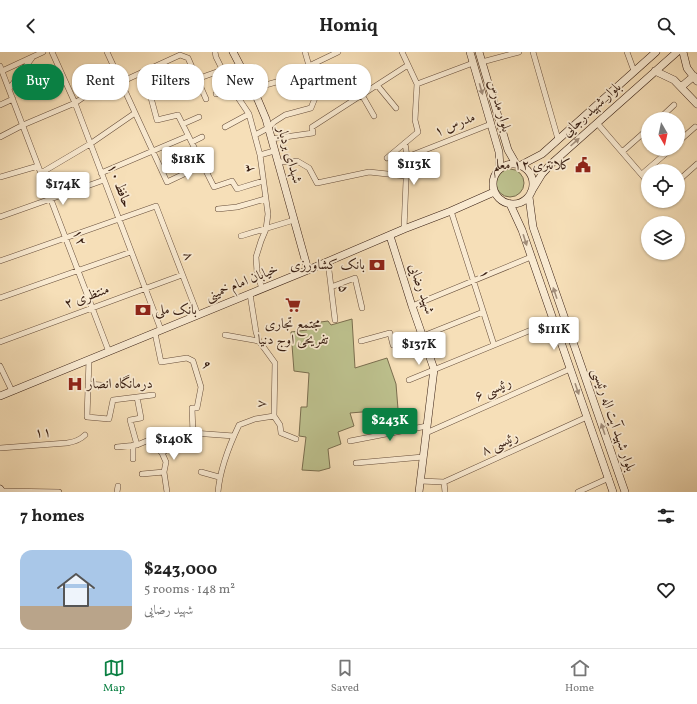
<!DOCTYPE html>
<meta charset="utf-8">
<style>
body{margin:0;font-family:Vollkorn,Amiri,serif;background:#f6f6f6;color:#222;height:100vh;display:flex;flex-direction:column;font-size:15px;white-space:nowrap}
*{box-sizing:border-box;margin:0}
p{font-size:13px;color:#767676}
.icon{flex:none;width:22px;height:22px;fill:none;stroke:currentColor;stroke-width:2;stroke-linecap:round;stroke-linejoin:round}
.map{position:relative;height:440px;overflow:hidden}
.drawer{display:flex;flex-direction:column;background:#fff;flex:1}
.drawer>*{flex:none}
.top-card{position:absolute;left:12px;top:12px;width:400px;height:36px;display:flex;gap:8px}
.needle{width:26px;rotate:171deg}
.buttons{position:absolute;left:641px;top:60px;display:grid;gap:8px}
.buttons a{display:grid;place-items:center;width:44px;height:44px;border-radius:50%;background:#fff;box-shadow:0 1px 3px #0004;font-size:20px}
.price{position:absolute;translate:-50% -34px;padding:0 9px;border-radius:4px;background:#fff;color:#222;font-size:13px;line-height:26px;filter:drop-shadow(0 1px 2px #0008)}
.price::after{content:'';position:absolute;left:50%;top:24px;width:12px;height:9px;margin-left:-6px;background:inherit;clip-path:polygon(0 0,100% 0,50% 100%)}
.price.selected{background:#0b8043;color:#fff}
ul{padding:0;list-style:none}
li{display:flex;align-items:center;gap:12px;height:100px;padding:0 20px}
li span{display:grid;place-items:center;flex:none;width:112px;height:80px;border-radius:12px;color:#555}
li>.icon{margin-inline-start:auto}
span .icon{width:48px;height:48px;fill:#fffc;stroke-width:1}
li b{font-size:17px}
h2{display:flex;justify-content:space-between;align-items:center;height:48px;padding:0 20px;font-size:17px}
.pill{padding:0 14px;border-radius:16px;background:#fff;box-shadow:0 1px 3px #0004;font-size:14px;line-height:36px}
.pill.selected{background:#0b8043;color:#fff}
header{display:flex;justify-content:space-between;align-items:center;height:52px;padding:0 20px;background:#fff;font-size:18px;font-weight:700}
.dock{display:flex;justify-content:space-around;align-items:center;height:56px;border-top:1px solid #e0e0e0;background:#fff;font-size:11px;color:#767676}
.dock a{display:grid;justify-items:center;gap:2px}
.dock .selected{color:#0b8043}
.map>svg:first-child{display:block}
</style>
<header><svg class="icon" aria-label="back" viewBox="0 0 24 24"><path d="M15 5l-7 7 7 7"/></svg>Homiq<svg class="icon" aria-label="search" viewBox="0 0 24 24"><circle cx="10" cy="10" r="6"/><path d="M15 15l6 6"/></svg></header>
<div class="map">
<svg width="697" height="440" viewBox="0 0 697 440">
<rect width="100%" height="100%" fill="#f6dfb8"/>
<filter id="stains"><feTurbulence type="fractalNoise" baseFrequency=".005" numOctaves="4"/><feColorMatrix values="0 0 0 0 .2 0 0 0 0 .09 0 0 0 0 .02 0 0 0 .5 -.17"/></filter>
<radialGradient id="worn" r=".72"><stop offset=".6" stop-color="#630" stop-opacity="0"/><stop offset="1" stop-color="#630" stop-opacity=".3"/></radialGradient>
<path fill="#bdc18e" stroke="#7a6e4f" d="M496 131a14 14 0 1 1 28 0a14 14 0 1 1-28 0Z
M352,267L355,316L387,306L396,332L398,357L350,361L354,374L338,380L341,392L328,397L330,416L319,419L302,418L306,385L299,384L301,355H307L309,321L294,319L291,280L307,278L306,272L328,269L331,273Z"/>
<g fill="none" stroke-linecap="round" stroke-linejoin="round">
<defs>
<path id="street" d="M52,0L75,51L161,278
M107,0L167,130L203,113
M215,0L216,5L226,25L237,44L249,62L260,103L268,162L266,177L261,189L256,205L257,220L262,237
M533,0L558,87
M627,0L634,19
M482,10L519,0
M0,14L109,300
M309,14L338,0
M2,19L43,0
M144,20L157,68L178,63L214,135L232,129L237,137L263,129
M197,27L222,18
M121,30L180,3L188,6L206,47
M314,30L335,23
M417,32L473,11
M377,33L396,56
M9,37L32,6
M252,37L311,20
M216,42L232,36
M362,43L374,64
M0,53L13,47
M659,67L674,53
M597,71L648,130
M183,72L199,65
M225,75L249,62
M255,83L268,76L274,70L285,63L311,56L317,41L305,0
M0,85L23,73L75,51L117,22
M271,87L313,81L312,75L408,13
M192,90L202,85
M678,90L695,75
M622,100L648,77
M260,103L274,99
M407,105L491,72
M387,106L418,80L415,68L417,32L402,0
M278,110L297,109L309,116L317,131L369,120L406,124
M41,121L90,92L135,61
M101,121L188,84
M642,122L671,97
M0,125L38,114
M678,129L697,112
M218,157L237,155L265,147
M451,159L494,293
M0,165L104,128
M404,177L407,105L405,91
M241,184L294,168
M0,209L156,154L198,263
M328,210L335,268
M331,235L355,226L362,256
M0,246L131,200
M412,254L531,205
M155,281L161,310L187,306L193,309L201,335L197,356H192L193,381
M225,283L259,289
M423,284L483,260
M361,289L390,281L393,293L422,281
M0,290L182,223
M89,308L87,365L109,367L113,348L153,343
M0,314L12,339
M409,328L553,269
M88,332L101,333
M137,345L141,366L130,368L137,393L149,388L162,401
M274,364L280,373L281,381L296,387
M426,381L570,317
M350,389L427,374
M117,395L137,393
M0,396L67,391C74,390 80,388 85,383
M133,407V393
M356,411L423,405
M201,420L219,425
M142,422L164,420
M420,429L444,430L587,365
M444,430L445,440
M1,439L59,440
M117,440L118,434
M167,440L164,420L166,410L162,401L174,393L183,380L193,381L234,384
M218,440C220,417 229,394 239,373L255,367L274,364L275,311L259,289L256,280L250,242
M578,440L609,426"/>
<path id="secondary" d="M233,0L258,48L266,67L308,218
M470,0L499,100L500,116
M479,0L508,98L516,112
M683,0L687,16L697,29
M655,19L674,28L697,52
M681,35L694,24
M493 132a20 20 0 1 1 40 0a20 20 0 1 1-40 0Z
M521,113L542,102L656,0
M531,140L542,122L551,112L677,0
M529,145L533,175L625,440
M510,152L522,178L613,440
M390,184L412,254L434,317L419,440
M0,344L308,218L404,177L451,159L494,140
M0,437L2,440"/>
</defs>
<use href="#street" stroke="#664d3a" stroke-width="6"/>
<use href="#secondary" stroke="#361c10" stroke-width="8"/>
<use href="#street" stroke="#f9ead1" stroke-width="5"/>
<use href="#secondary" stroke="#f9ead1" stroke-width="7"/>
</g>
<defs><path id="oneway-solid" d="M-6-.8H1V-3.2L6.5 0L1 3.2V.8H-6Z"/></defs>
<g fill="#a18d7a">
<use href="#oneway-solid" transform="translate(481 37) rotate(74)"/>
<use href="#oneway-solid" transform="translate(575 90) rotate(-42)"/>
<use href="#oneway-solid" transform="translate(525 188) rotate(72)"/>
<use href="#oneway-solid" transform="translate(555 241) rotate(-109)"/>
<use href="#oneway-solid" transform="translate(577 337) rotate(71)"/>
<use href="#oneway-solid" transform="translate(603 377) rotate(-109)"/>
</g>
<defs>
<symbol id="civic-bare" viewBox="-9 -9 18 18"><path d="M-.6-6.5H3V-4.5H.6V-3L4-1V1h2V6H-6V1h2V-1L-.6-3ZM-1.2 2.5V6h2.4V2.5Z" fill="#8f2418" stroke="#f9ead1" stroke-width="2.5" paint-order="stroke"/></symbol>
<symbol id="bank-bare" viewBox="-9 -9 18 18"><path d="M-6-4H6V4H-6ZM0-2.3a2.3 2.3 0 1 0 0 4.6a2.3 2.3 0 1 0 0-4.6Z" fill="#8f2418" stroke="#f9ead1" stroke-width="2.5" paint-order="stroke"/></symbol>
<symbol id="supermarket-bare" viewBox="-9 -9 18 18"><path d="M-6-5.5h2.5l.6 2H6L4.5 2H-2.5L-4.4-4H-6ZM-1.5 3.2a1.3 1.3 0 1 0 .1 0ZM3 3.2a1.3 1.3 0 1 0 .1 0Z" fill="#8f2418" stroke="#f9ead1" stroke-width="2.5" paint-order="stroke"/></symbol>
<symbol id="hospital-bare" viewBox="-9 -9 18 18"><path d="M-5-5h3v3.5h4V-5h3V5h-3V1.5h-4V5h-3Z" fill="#8f2418" stroke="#f9ead1" stroke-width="2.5" paint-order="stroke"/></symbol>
</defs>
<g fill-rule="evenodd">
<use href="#civic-bare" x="572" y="102" width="22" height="22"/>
<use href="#bank-bare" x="366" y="202" width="22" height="22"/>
<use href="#supermarket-bare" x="282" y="242" width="22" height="22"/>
<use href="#bank-bare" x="132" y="247" width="22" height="22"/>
<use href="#hospital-bare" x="64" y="321" width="22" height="22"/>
</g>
<g text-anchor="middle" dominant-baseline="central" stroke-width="3.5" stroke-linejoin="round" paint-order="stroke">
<g font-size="14" fill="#361c10" stroke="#f9ead1">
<text transform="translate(499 54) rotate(74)">بلوار مدرس</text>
<text transform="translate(592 58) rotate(-42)">بلوار شهید رجایی</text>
<text transform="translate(455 73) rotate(-22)">مدرس ۱</text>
<text transform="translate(289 103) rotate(74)">شهدای بردبار</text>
<text transform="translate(250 116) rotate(-96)">۳</text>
<text transform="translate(119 134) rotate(69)">حافظ ۱۰</text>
<text transform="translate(79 186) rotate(69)">۱۲</text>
<text transform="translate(188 204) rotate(69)">۸</text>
<text transform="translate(484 222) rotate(72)">۱</text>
<text transform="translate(242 231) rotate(-22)">خیابان امام خمینی</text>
<text transform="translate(343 237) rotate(83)">۵</text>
<text transform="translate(421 237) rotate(71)">شهید رضایی</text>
<text transform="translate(87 245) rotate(-20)">منتظری ۲</text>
<text transform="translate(206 313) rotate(67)">۹</text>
<text transform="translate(493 338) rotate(-24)">رئیسی ۶</text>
<text transform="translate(262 352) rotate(-87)">۷</text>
<text transform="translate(613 368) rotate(71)">بلوار شهید آیت اله رئیسی</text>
<text transform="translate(43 381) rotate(-4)">۱۱</text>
<text transform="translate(500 392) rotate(-25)">رئیسی ۸</text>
</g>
<g font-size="14" fill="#361c10" stroke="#f9ead1" text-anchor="end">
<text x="571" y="113">کلانتری ۱۲ معلم</text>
<text x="365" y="213">بانک کشاورزی</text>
<text x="155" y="258" text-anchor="start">بانک ملی</text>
<text x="293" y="272" text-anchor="middle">مجتمع تجاری<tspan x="293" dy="16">تفریحی اوج دنیا</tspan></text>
<text x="87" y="332" text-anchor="start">درمانگاه انصار</text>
</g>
</g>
<rect width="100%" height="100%" filter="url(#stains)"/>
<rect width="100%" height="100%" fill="url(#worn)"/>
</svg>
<div class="buttons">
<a><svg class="needle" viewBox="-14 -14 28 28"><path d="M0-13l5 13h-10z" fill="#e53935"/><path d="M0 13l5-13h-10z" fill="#767676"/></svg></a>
<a><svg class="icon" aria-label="locate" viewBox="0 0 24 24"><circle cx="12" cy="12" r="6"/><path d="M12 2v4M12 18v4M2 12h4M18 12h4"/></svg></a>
<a><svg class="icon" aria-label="layers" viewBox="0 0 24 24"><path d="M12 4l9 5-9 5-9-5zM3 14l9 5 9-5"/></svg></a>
</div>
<b class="price" style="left:188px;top:129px">$181K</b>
<b class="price" style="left:414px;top:134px">$113K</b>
<b class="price" style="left:63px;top:154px">$174K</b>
<b class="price" style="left:554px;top:299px">$111K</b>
<b class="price" style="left:419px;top:314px">$137K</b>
<b class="price selected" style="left:390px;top:390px">$243K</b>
<b class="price" style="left:174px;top:409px">$140K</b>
<div class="top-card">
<a class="pill selected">Buy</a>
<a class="pill">Rent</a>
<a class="pill">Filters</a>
<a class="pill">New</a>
<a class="pill">Apartment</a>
</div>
</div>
<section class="drawer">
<h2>7 homes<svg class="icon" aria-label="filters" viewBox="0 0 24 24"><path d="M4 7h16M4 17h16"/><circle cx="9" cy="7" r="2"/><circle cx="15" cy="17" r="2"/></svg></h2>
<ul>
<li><span style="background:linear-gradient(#a9c7e8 70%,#b9a48a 0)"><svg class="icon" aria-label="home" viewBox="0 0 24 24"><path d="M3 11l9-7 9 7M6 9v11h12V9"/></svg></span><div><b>$243,000</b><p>5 rooms · 148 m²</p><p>شهید رضایی</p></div><svg class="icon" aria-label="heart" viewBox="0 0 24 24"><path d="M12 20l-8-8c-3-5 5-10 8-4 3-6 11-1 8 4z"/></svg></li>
</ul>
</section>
<nav class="dock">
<a class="selected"><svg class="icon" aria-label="map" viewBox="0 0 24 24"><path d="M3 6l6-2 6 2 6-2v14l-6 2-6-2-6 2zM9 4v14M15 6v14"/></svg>Map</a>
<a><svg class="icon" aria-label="saved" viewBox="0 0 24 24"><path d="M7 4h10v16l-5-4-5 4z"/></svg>Saved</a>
<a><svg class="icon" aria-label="home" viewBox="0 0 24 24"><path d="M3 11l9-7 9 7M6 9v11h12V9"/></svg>Home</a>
</nav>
